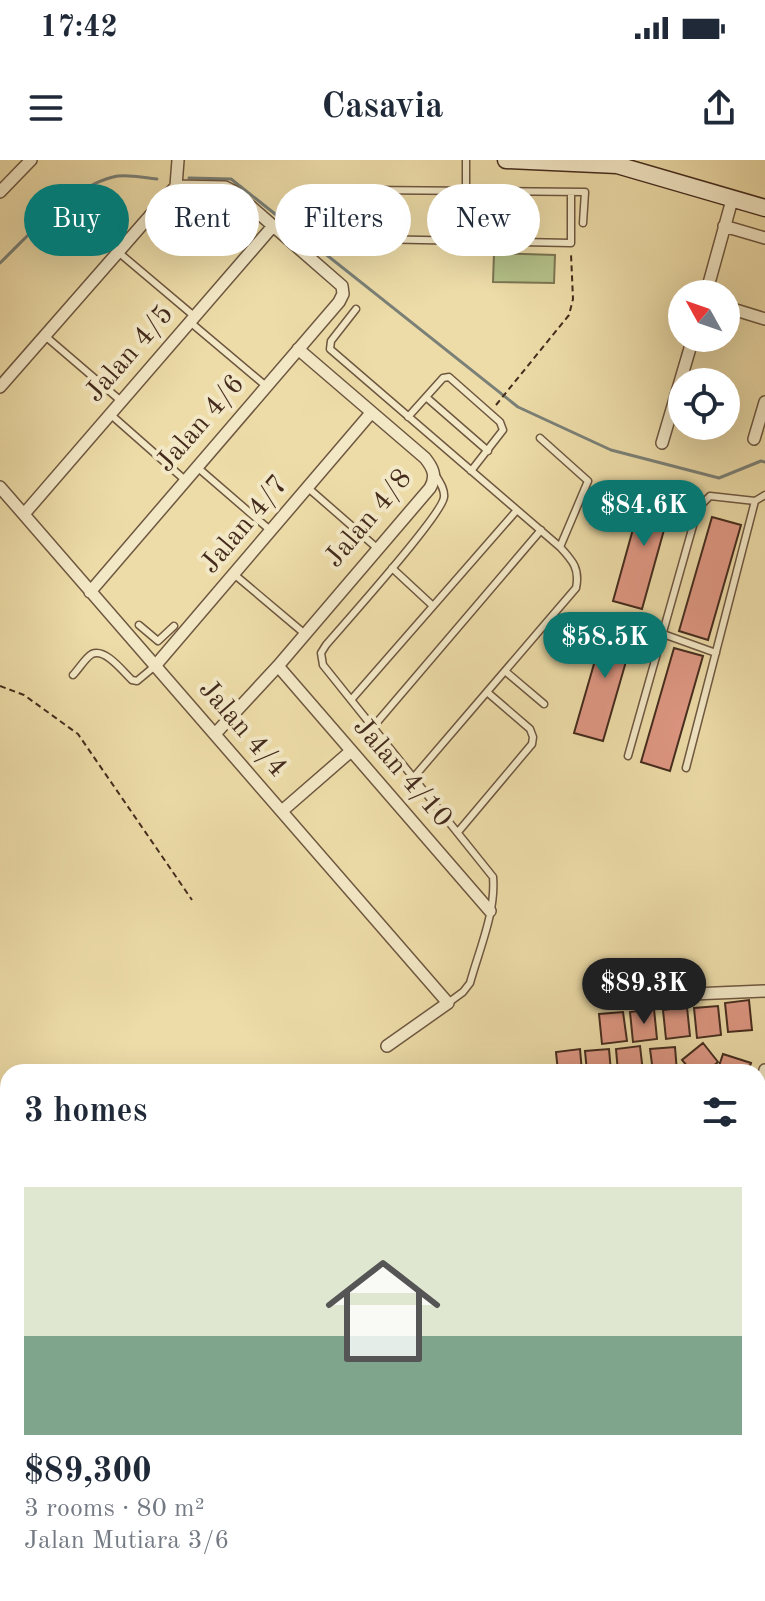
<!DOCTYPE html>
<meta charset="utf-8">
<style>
body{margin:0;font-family:"Old Standard TT",serif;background:#f6f6f7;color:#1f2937;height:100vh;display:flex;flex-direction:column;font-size:30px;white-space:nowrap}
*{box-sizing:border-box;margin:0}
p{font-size:26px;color:#747a83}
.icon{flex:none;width:44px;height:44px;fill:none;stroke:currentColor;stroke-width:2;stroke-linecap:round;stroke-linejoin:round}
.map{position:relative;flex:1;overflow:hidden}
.drawer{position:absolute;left:0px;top:904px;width:766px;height:538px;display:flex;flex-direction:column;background:#fff;border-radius:24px 24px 0 0;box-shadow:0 8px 32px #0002}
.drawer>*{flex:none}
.banner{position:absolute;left:24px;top:24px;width:718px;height:72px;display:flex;gap:16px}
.needle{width:52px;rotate:310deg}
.buttons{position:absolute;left:668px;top:120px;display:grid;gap:16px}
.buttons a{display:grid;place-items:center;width:72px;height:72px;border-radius:50%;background:#fff;box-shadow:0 8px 32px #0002;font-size:40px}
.price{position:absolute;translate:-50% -68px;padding:0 18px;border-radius:28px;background:#0f766e;color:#fff;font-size:26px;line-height:52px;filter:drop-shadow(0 2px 4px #0008)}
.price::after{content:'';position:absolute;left:50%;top:48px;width:24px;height:18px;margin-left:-12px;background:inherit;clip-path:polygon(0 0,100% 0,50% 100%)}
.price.active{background:#222;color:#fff}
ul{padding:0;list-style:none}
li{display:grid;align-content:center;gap:16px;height:424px;padding:0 24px}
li+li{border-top:2px solid #e0e1e3}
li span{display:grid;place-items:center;height:248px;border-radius:0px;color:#555}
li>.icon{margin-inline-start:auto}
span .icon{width:144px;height:144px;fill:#fffc;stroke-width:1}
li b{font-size:34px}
h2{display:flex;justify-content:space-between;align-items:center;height:96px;padding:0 24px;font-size:34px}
.tag{padding:0 28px;border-radius:36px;background:#fff;box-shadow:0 8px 32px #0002;font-size:28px;line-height:72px}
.tag.active{background:#0f766e;color:#fff}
.status{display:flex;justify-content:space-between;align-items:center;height:56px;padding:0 40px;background:#fff;direction:ltr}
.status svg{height:22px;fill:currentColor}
header{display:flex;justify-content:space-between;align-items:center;height:104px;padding:0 24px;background:#fff;font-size:36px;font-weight:700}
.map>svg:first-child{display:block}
</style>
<div class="status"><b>17:42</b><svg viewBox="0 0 49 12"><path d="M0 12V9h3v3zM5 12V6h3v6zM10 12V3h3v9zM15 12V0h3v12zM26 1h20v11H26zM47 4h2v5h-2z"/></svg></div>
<header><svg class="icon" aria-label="menu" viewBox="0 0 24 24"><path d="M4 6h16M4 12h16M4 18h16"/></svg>Casavia<svg class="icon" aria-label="share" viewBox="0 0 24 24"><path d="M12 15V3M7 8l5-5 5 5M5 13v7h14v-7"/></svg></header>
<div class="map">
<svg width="765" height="1441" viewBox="0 0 765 1441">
<rect width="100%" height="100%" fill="#eddca8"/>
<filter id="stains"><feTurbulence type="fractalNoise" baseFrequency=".0025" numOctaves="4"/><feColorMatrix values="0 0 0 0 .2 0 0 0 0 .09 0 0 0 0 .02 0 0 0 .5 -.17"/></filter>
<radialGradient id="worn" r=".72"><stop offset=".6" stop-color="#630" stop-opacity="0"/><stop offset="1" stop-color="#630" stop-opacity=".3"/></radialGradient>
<path fill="#b5c189" stroke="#7c7653" stroke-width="2" d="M494,93L555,95L554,123L493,122Z
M8,1153V1235L0,1239V1155Z
M0,1314L8,1333V1406L0,1403Z"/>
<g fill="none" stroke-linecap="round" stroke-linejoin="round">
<path stroke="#7a8077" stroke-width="3" d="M189,18L231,19L518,247L611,290L719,318L761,301L765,302
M0,103C31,73 70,28 113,17C125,13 144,18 157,19
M758,1429H765
M137,1441L143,1434"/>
</g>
<path fill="#df9783" stroke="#442b1d" stroke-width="2" d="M645,326L674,334L642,449L613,441Z
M712,357L741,365L708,480L679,471Z
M607,459L636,467L603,581L574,573Z
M674,488L703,496L670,611L641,602Z
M749,840L752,870L728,872L725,843Z
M718,846L721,875L697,878L694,848Z
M687,847L690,876L666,879L663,850Z
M654,849L657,879L633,882L630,852Z
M623,852L627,881L602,884L599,854Z
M703,883L718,902L706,912H692L682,900Z
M640,886L643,912H618L616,889Z
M675,887L677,912H653L650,889Z
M580,889L582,912H558L556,892Z
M609,889L611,912H587L585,891Z
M723,894L751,903L748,912H717Z
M765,1032V1062H758V1033Z
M758,1068H765V1097L758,1098Z
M758,1131L765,1132V1158L758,1157Z
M758,1170L765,1172L764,1197L758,1196Z
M765,1205V1231L758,1225V1212Z
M341,1434H361L360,1438L356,1437L358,1441H335Z
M366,1434H392L391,1441H371V1439L366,1438Z
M397,1434H413L423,1436L422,1441H396Z
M491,1434H515L514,1441H495L490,1439Z
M521,1434H541V1437H545L544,1441H520Z
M555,1434H579L573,1441H553L554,1436L559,1437Z"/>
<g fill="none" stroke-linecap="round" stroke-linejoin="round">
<defs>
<path id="lane" d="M466,0V82
M571,33V83L372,79L364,73L362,36L367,30L585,32L583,63
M117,91L194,156
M356,149L331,181L330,189L560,387C573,401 580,409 576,428L414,617
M190,162L266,226
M44,175L121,241
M426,237L488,291
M110,254L185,320
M408,257L443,218L449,217L500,262L503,270L471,311
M540,278L588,321L560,387
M197,307L270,370
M435,314C439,321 445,329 444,337C443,354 343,465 326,485L321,493L323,505L493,717C496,752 479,790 470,823L463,832L448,843
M307,327L377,388
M392,408L433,446
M235,415L305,474
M139,465L158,481L174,466
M663,474L716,493
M505,511L544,544
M73,515C78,510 86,497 92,494C106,488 124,513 132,520L137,521L155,506
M351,540L517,350
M373,567L541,370
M628,596L698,348L710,336L755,341L765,335
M686,608L755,341
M458,672L532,584L533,577L530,569L487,532"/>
<path id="street" d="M0,32L31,0
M724,66L765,78
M706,134L732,40
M726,147L765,159
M0,227L176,26L178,0
M754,279L765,242
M662,283L693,178
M0,327L448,843L387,886
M24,354L273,66
M90,432L339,142L343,134L342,126L233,31L225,27L176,26
M155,506L371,253
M278,506L490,751
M215,574L278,506L430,328C437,316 433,308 425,298L298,189
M282,651L351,591
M607,840L645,836L765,831
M758,941L765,910
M758,1022H765
M758,1117H765
M758,1315L765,1282
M758,1410L765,1411
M696,1434L734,1441
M594,1441L596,1434"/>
<path id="secondary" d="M506,0L617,5L765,48"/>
</defs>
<use href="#lane" stroke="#6e5740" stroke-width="9"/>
<use href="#street" stroke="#6e5740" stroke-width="14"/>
<use href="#secondary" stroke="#442b1d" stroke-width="19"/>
<path stroke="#442b1d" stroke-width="2" stroke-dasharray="6 4" stroke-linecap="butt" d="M496,245L569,155L573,139L571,94
M0,526L24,535L78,574L192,740"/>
<use href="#lane" stroke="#f3e8c6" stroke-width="6"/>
<use href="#street" stroke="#f3e8c6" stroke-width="11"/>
<use href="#secondary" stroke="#f3e8c6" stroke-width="16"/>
</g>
<g text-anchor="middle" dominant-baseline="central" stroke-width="8" stroke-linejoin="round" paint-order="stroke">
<g font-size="28" fill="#442b1d" stroke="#f3e8c6">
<text transform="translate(130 194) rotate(-49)">Jalan 4/5</text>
<text transform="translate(201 264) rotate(-49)">Jalan 4/6</text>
<text transform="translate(369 359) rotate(-50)">Jalan 4/8</text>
<text transform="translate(245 365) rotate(-50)">Jalan 4/7</text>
<text transform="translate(242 569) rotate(49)">Jalan 4/4</text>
<text transform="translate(402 613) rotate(49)">Jalan 4/10</text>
</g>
</g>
<rect width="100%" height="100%" filter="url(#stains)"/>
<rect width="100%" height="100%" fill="url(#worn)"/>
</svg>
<div class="buttons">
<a><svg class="needle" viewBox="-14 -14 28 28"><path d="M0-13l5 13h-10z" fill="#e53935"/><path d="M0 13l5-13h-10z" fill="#747a83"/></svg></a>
<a><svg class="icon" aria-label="locate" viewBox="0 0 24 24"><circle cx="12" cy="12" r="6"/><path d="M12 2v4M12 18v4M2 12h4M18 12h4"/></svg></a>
</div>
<b class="price" style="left:644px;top:388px">$84.6K</b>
<b class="price" style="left:605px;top:520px">$58.5K</b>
<b class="price active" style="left:644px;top:866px">$89.3K</b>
<div class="banner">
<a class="tag active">Buy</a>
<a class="tag">Rent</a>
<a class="tag">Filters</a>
<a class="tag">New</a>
</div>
<section class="drawer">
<h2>3 homes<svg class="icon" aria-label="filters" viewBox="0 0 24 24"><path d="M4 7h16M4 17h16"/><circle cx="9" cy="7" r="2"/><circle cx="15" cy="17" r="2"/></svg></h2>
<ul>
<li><span style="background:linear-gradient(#dfe7d0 60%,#7fa58c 0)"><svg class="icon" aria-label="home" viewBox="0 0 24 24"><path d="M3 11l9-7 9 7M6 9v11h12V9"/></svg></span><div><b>$89,300</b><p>3 rooms · 80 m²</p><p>Jalan Mutiara 3/6</p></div></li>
</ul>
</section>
</div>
